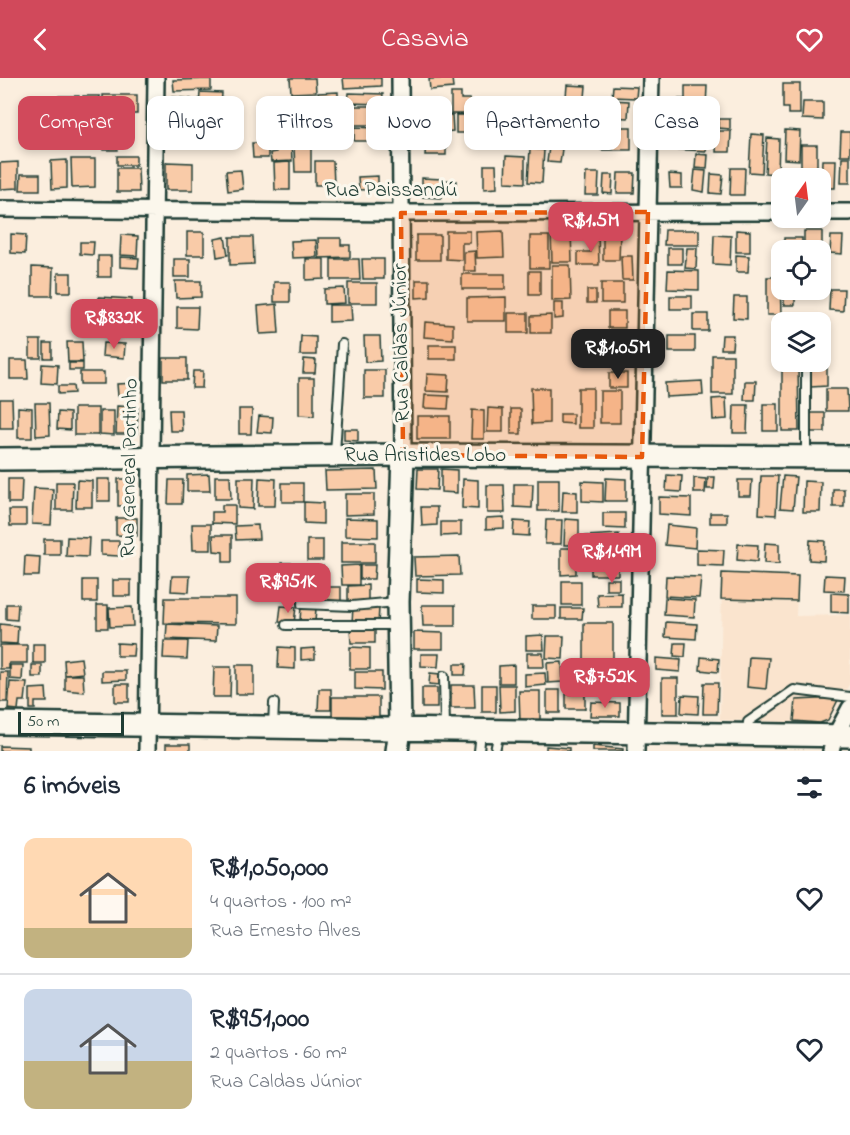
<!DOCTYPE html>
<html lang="pt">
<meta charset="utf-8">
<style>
body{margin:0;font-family:"Indie Flower",sans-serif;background:#f6f6f7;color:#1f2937;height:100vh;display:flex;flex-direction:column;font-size:22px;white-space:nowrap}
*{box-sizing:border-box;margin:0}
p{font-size:20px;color:#747a83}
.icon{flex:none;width:33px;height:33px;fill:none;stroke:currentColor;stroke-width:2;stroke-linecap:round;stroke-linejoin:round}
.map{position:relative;height:673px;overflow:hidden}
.drawer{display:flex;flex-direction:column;background:#fff;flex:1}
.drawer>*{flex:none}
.top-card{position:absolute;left:18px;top:18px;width:814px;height:54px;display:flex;gap:12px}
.needle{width:39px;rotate:14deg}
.buttons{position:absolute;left:771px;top:90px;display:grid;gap:12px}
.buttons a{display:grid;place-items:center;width:60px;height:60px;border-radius:12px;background:#fff;box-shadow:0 3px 9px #0003;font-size:30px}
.scale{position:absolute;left:18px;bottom:15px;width:106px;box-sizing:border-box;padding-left:6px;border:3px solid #1f3d34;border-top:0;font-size:16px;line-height:21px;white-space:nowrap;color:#1f3d34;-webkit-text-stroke:4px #fbf7ec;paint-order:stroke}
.price{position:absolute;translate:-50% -51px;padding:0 14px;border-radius:12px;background:#d1495b;color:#fff;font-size:20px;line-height:39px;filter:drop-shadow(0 2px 3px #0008)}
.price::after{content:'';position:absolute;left:50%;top:36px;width:18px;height:14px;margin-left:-9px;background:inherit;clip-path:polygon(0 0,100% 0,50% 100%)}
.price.active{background:#222;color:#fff}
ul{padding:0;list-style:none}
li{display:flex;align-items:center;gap:18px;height:150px;padding:0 24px}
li+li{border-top:2px solid #e0e1e3}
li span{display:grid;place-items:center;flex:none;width:168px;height:120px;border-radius:12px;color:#555}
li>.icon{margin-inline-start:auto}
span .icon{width:72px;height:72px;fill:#fffc;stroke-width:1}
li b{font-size:26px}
h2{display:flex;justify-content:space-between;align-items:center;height:72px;padding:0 24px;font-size:26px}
.tag{padding:0 21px;border-radius:12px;background:#fff;box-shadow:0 3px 9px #0003;font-size:21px;line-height:54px}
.tag.active{background:#d1495b;color:#fff}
header{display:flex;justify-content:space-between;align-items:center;height:78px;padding:0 24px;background:#d1495b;color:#fff;font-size:27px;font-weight:600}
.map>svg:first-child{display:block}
</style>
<header><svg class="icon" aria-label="back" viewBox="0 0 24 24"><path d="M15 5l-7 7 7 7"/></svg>Casavia<svg class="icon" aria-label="heart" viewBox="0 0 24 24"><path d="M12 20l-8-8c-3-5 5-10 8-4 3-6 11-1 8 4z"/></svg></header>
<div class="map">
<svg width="850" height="673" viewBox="0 0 850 673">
<rect width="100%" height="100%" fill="#fbeede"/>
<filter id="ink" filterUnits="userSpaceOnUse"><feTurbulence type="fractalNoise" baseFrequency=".0167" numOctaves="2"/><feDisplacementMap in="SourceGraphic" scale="12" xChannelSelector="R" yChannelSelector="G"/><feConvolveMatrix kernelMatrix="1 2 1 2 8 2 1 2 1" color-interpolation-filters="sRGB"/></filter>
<g filter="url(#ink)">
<path fill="#fae4ce" d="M722,495L798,498L796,538L850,537V605L828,642L820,645L720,642Z"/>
<path fill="#f9cba8" stroke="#1f3d34" stroke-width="1.5" d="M290,0H315L316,14L291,15Z
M343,0H381V8L344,10Z
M452,0L453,10L430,12L429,1Z
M211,1V12L174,13L173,2Z
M783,6H800V36H788V30H783Z
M567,7L586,8L585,20L566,19Z
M613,8L637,9L636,20L612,19Z
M685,8H707L706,29L671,28L672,21H685Z
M200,14L222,15L221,30H199Z
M338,14V23H318V15Z
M349,15L383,16L382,26L348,25Z
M451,15H461V21H470V36H451Z
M103,17H137V36H103Z
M59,18H79V40H59Z
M83,18H100V35H83Z
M173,19L191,21L190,33L172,32Z
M569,20L585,21L583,36L568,35Z
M592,21L629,23L628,40L591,38Z
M803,24H823V42L802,41Z
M353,28H373V47H353Z
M673,31L703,33L702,53L688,52V47L672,46Z
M443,37H452L453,53L443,54Z
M456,37H465V55H456Z
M719,41H730V51L718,50Z
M181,42H194L193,66H181Z
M581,45H597V56L581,55Z
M354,49L376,50V63H354Z
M601,49H631V72H601Z
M103,52H117L118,72H103Z
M785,52L800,53L799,82L784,81Z
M717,53H731L730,74H716Z
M841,54H850V77H840Z
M751,56L764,57L762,95L749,94Z
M436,59H446V77H425L426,64H436Z
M671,59L707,61L706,73L670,71Z
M767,60L779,61L778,96L765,95Z
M291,63L292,83L271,84L270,75L276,74L275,64Z
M252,65H268V80H253Z
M801,67H817V100H801Z
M294,69H311V94H295Z
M549,69L562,71L560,85L547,84Z
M530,71L544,72L542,105L528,104Z
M696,76L708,77L707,91L695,90Z
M117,78H136V87H117Z
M506,78L525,79V105L505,104Z
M842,79H850V105H841Z
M71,81H95V109L72,110Z
M67,82V110L52,111L51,83Z
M822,82H836L835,110H821Z
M315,83H333L334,107H315Z
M18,84V110L0,111V85Z
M166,84L193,85V112H166Z
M290,84V112H275L274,85Z
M484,87H496L497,110L484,111Z
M117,90H138L139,114H117Z
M731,90H745L744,117H730Z
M241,92L243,111L228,113L226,93Z
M695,92L706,93L704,114L693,112Z
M586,95H599L598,117H585Z
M618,95H635L634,115H617Z
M21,96H40V112H20Z
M669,96L682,97V110H670Z
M711,96L723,97L721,116L710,115Z
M604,97H613L612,116L603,115Z
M378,98V111L359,112L358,99Z
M422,100L442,101V120L422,119Z
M444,102L456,103L455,117L443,116Z
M551,152H571L572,184H552Z
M665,152H699V167H664Z
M736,152L750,153V174H736Z
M446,153H470V165H462V182L446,181Z
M503,153L504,179L477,180L476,154Z
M804,153H822V191L820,172H804Z
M187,154H204V177H187Z
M590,155H598L599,187H578V174H591Z
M11,156L26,157L25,176L11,175Z
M603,156H620L619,182H603Z
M121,157L138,158L137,178L120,177Z
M416,157H440V182H416Z
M714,157L731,158L730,187L713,186Z
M530,158H549V190H530Z
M831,158H843L842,176L830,175Z
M225,159L228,177L217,179L215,161Z
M230,159H253L254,186L230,187Z
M318,160H341V167H350V179L319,180Z
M784,160H802V166L784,165Z
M316,162L317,179L292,180L291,163Z
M80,164H94L93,177L80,176Z
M668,170H682V186H668Z
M687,170H697L696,191L685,190Z
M475,173L476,193H464V174Z
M736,177L749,178L748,194H736Z
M98,178H111V199H98Z
M621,178H632L633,202H622Z
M120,179L139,180L138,190L120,189Z
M174,181H190V199H174Z
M306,181H324V201L306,202Z
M331,181H359L360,202H331Z
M362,181H384V201H363Z
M552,187H570L571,222L552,223Z
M32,189L53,190L52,218H32Z
M668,192L699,193V212L667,211Z
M529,193H540V217H529Z
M58,195H71V214H58Z
M462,196H505V211H462Z
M767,199H780L781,237H767Z
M416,202H429V219L416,220Z
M175,203H201V219L176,220Z
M274,204H290V224H274Z
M348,205H377V225H348Z
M601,205H623V225H601Z
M344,210L345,225L324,226V211Z
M830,211H844L843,233L829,232Z
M587,212H596V225H587Z
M784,212H795V227H784Z
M670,218H692V231H670Z
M99,219L132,221L131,240L98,238Z
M506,219V243H467V220Z
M734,219H747V241L733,240Z
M554,225H563V240L554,241Z
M277,226L279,255L260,256L258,228Z
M329,227H351L352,243L329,244Z
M177,229H198L197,251L177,250Z
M608,233H625V250H608Z
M508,235H528V255H508Z
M693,236H708V253H693Z
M551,237V255H531V238Z
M108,242H128V258L108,257Z
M425,244L453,246V261L424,259Z
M618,255L628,257L629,274L604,273L603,262L619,263Z
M722,257H733L732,271H721Z
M301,258L316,259V277H300Z
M364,258H380L381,283L365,284Z
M669,258H695V274H669Z
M30,262H41V280H30Z
M67,264H82L83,284H68Z
M44,265H52V280H44Z
M103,265L125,266L124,280L102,278Z
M429,267H456V281H429Z
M712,277H733V316H712Z
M163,280H187V302H163Z
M304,281L316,282L315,295H303Z
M10,282H27L28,301H10Z
M827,282V308L811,309V284Z
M782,284H798L799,353H782Z
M69,285H83V292H69Z
M42,286L58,287L57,306L41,305Z
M364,292H385V320H364Z
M193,293H203L202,310H192Z
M80,294H104V306H80Z
M609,295H627V310H609Z
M427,296L449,297L448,314L426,313Z
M299,300H314V338L299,337Z
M702,303L703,317L666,319L665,305Z
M745,303H756L755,322H744Z
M137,305V317L118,318L117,306Z
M58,308H73L74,315L58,316Z
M531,310H549V345L532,346Z
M578,310H593V350H578Z
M826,311H847L848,333H826Z
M600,313H620V345H600Z
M425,317L449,318L448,331L424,330Z
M726,320L727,341L713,342L712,321Z
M0,321H12L13,350H0Z
M35,325H49L50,357L36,358Z
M763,326H778V353H763Z
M734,327H748L747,355H733Z
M117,328L138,329L137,356H116Z
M18,329L32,330V360H18Z
M74,330H98V357H74Z
M488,330L503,331V354H487Z
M239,331H252L251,356H239Z
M511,331H521V356H511Z
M169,332H181L182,353H170Z
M472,332L484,333V361H471Z
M100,333H114V357L100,356Z
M58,334L70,335V352L57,351Z
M811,335H825V354H811Z
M560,336H573V346L560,345Z
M259,338L273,339L272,355L257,354Z
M417,338H450V361H417Z
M344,351H358V363L344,362Z
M418,391H438L437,412L417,411Z
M441,391L457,392V415L441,414Z
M376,392L377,411L326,412L325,393Z
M209,396L210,413H187V397Z
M667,397L682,398L681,414L666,413Z
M215,398H230L231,421H215Z
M761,398H778L776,437L759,436Z
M783,398L796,399L793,431L780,430Z
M708,399H715L714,411H707Z
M238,400H254L253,431L238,430Z
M259,400L276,401L275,428H258Z
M606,400L626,401V423H605Z
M694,400L706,401L705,415H694Z
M8,401H22L21,425H8Z
M97,401H110V423H97Z
M118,401H133V428H118Z
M463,401L478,402V431L462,430Z
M538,401H559V433H538Z
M77,402L92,403V429H76Z
M169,402H183L182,426H168Z
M738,402H752L751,418H738Z
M582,403L603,404V424L582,423Z
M804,403L821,404L820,434H803Z
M56,404H73L72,432H56Z
M282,405H303V424H282Z
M514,406H533L532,430L514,429Z
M487,407H504L505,435H487Z
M34,410L53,411L51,447L32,446Z
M833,411H844V429H833Z
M563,413L577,414V434H562Z
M345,416H374V436L345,437Z
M659,419L691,420V438L659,436Z
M304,424L323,425V446L304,445Z
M222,427H235V446L212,445V434H222Z
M421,429H437V447L422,448Z
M9,432H26V448H10Z
M603,435H625V451L603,450Z
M710,435H727V445H710Z
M504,439V450L486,451V440Z
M116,440H137V458L116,457Z
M345,440L378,441V459L345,458Z
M565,441L579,442V467H564Z
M546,442H562L561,466H545Z
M514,443L530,444L529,458L513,457Z
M441,444H461V457L441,458Z
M192,446H211V472H193Z
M258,447L259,461L236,462L235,448Z
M667,447L696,450L695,470L665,467Z
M619,456L620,472L587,474L586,458Z
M213,457H232V484H223V474L214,473Z
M67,459L89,460L88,479L66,478Z
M44,461H60V477H44Z
M307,462H323V482H307Z
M810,462L825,463L824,483L809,482Z
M101,463H119V478L101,477Z
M341,464H375V485H341Z
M765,465L779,466V486L764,485Z
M738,466L758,467L757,484L737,482Z
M561,470H576V496L561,497Z
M697,471L724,472L723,488L697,487Z
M591,477H618V497H591Z
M25,478L40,479L39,498H24Z
M459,478L460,497L415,498L414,479Z
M281,485H291V511H281Z
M359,487V507H342L341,488Z
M360,487H375L374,501H360Z
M312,488H323V507L311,506Z
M295,489L310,490V505L294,504Z
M722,495L798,498L797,523L721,521Z
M825,497L845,498L844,513L824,512Z
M172,498H190L189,514L171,513Z
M666,498L701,499L699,520L665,518Z
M417,501L444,502V515L417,514Z
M606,501H619V512H606Z
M83,502H97V524H83Z
M113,502H131V518H113Z
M562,503H581V527H562Z
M368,507V525L348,526V508Z
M326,509H341V523L325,522Z
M622,515V529H598L597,516Z
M831,515L849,516V535L831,534Z
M165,520H236V546L164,545Z
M665,520L695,522L694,539L664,537Z
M6,526H18L17,542L6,541Z
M97,527H108V550H97Z
M422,527H455V548H423Z
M281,528L296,529L294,545L279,544Z
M532,528H556V541H532Z
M132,529L133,548L110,549L109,530Z
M301,529L316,530L315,544L300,543Z
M353,529L379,530L378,546L352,545Z
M561,530H583L582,541H561Z
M666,544L697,546L696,561L665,559Z
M584,545H613V584H584Z
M0,546L18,548L17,566L0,565Z
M167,546L217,548L216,563L166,561Z
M350,550H375V565H351Z
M414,554L443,555V571H414Z
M543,557L544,572H526V558Z
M547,558H564L563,581L546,580Z
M164,563H188L187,581L163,580Z
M117,565L134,566L133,578H117Z
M675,565H686L685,579L674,578Z
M33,566H45V585H33Z
M0,567H27V585H9V591H0Z
M279,569L295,570V591L278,590Z
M350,569L370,570V591H350Z
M315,570V581L301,582V571Z
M527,575H543L544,589H527Z
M421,576H439L438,589L421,588Z
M701,579L719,581L718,594L700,592Z
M749,579L769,580L766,611L747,609Z
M81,580L83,595L65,597L64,582Z
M656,580L681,582L680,594L656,592Z
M562,584L563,604L548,605L547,585Z
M454,586H466L465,597H454Z
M10,587H23L22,602L10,601Z
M32,587H42V599H32Z
M236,587H254V616H236Z
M514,587V605H499V588Z
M214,589H231L230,619H213Z
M581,590H617L618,608H581Z
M102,593H126V602L102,603Z
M0,594H8L7,624H0Z
M355,594H382V612L355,611Z
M430,595L440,596V607L429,606Z
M545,595L546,607L525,609V596Z
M65,597H83L84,614L65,612Z
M662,600H678V636H662Z
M10,604L27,605L25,623H19L18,632L8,631Z
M704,605H718L717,636H703Z
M115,606H129V624H115Z
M451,607H474L475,630H451Z
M482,607H496V634H482Z
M499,607H515V633L500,634Z
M46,610L47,624H35V631H30V611Z
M422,610H437V630H422Z
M319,611H331V632H318Z
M547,612H560V635H547Z
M519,613H540V643L520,644Z
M566,616H585V631H566Z
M682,617L699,618L698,636L681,635Z
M332,619H379V639L332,638Z
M839,620L828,642L820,645L794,643L796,622Z
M591,624L620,625V638H590Z
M166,666H190V673H166Z
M0,668L29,669V673H0Z
M546,668L569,670V673H546Z
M593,668L623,671V673H593Z"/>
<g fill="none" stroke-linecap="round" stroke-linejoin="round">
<defs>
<path id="lane" d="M156,39L208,41
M335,375L342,266
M806,378V284
M302,526L352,528L397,524
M286,547H398
M444,598L445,651
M273,648L274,625
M747,655L748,644L794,612L850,619
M479,673L481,654
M495,673L499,654"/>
<path id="street" d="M400,0L403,377
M0,131L401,135L782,134
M820,134H850
M147,673L156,0
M636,673L651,0
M831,673L835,658L850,630"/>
<path id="secondary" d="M0,381L403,377L850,379
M0,645L850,658
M397,673L400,651L398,524L403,377"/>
</defs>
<use href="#lane" stroke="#1f3d34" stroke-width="12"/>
<use href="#street" stroke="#1f3d34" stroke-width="20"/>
<use href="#secondary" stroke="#1f3d34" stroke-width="26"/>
<use href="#lane" stroke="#fbf7ec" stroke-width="8"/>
<use href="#street" stroke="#fbf7ec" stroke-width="15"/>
<use href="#secondary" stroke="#fbf7ec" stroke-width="21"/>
</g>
</g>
<path fill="#e8590c" fill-opacity="0.2" stroke="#e8590c" stroke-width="4.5" stroke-dasharray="12 8" stroke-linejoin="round" d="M648,134L642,379L403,377L401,135Z"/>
<g text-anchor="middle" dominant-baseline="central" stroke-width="6" stroke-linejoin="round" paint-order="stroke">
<g font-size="21" fill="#1f3d34" stroke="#fbf7ec">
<text x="391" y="113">Rua Paissandú</text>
<text transform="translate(402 265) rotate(-91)">Rua Caldas Júnior</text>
<text x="425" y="378">Rua Aristides Lobo</text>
<text transform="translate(130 390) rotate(-89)">Rua General Portinho</text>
</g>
</g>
</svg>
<div class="buttons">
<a><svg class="needle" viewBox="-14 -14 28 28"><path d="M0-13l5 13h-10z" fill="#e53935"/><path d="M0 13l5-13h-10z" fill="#747a83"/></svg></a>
<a><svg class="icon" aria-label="locate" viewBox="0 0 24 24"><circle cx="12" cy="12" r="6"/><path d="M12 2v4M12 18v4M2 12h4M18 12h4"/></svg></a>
<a><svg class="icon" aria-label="layers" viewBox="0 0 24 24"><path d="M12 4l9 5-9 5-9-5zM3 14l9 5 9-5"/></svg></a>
</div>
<div class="scale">50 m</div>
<b class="price" style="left:591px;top:175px">R$1.5M</b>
<b class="price" style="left:114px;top:272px">R$832K</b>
<b class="price active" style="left:618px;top:302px">R$1.05M</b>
<b class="price" style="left:612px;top:506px">R$1.49M</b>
<b class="price" style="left:288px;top:536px">R$951K</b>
<b class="price" style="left:605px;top:631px">R$752K</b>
<div class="top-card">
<a class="tag active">Comprar</a>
<a class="tag">Alugar</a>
<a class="tag">Filtros</a>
<a class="tag">Novo</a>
<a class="tag">Apartamento</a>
<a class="tag">Casa</a>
</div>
</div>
<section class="drawer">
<h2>6 imóveis<svg class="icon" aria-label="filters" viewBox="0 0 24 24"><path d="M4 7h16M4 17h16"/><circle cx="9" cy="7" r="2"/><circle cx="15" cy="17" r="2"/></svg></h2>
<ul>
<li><span style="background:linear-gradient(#ffd9b3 75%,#c2b280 0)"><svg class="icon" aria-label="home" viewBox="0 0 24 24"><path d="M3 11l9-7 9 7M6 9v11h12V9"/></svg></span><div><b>R$1,050,000</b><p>4 quartos · 100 m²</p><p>Rua Ernesto Alves</p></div><svg class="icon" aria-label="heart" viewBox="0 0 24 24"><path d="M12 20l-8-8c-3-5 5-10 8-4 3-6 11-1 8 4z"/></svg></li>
<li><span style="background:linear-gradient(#c9d6e8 60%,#c2b280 0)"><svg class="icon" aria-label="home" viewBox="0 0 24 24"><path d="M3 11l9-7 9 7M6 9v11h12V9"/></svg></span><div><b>R$951,000</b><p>2 quartos · 60 m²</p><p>Rua Caldas Júnior</p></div><svg class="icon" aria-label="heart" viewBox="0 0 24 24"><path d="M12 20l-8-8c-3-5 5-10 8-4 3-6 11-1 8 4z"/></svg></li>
</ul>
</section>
